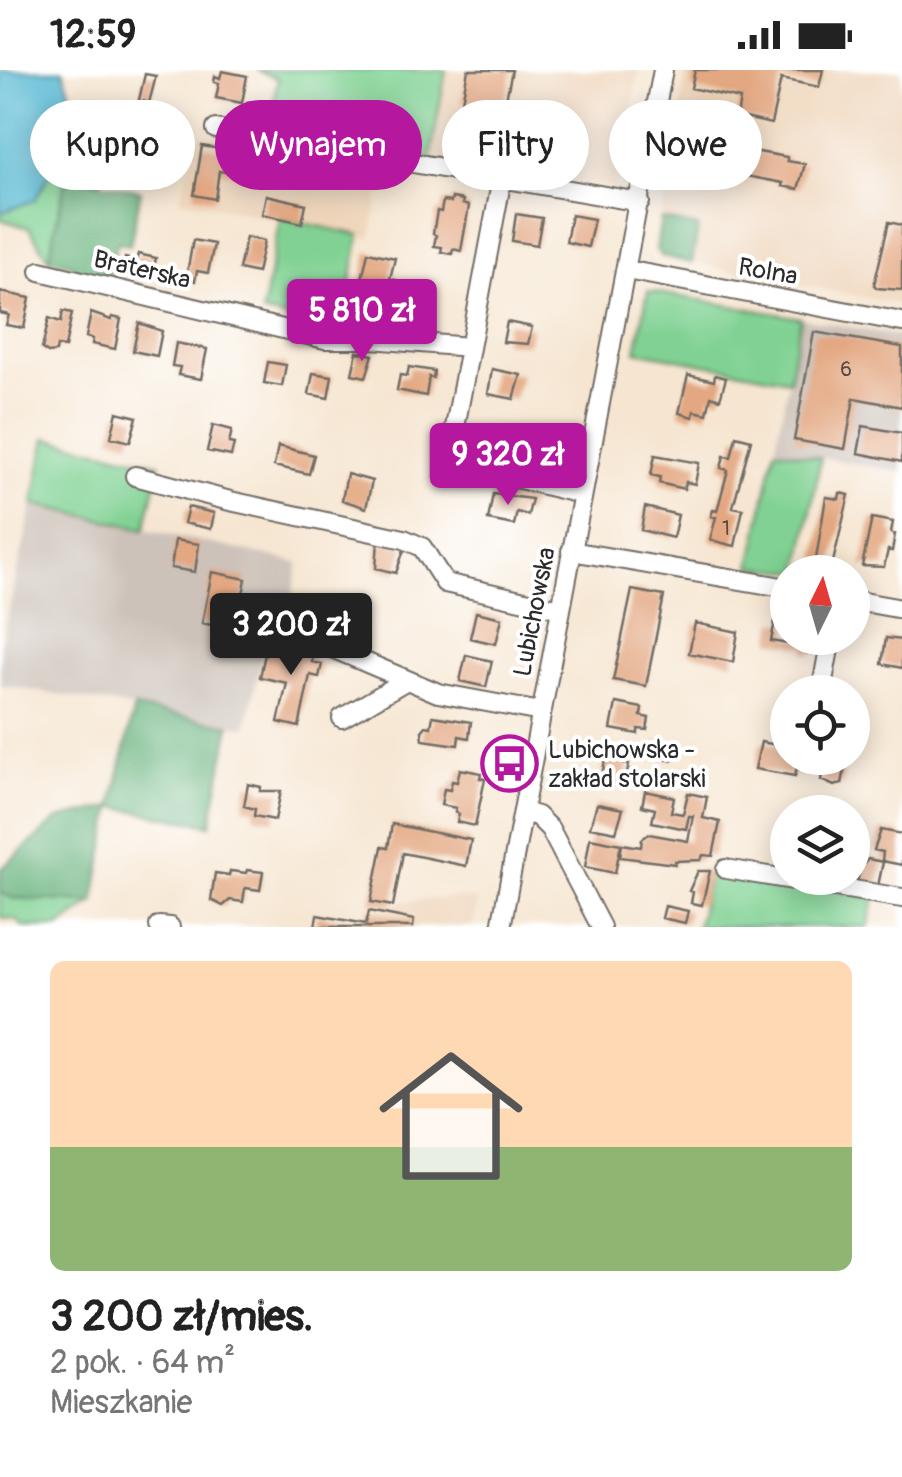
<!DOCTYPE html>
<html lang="pl">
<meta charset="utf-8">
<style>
body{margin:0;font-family:Pangolin,sans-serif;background:#f2f2f2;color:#222;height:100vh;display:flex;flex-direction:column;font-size:38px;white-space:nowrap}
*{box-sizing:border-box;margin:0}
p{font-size:32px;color:#767676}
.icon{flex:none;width:55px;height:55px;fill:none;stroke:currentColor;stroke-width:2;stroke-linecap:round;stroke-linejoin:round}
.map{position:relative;height:857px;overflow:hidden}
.drawer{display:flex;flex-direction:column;background:#fff;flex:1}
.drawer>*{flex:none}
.top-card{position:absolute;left:30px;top:30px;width:842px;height:90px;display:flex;gap:20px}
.needle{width:65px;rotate:5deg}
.controls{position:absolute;left:770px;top:485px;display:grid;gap:20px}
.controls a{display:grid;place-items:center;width:100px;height:100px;border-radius:50%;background:#fff;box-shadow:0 5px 25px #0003;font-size:50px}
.price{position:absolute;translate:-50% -85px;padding:0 22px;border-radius:10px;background:#b5179e;color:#fff;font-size:32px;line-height:65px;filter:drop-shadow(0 2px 5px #0008)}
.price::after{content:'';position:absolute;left:50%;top:60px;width:30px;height:22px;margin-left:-15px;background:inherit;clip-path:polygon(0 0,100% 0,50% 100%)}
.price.active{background:#222;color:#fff}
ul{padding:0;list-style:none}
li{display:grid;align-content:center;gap:20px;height:530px;padding:0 50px}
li+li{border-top:2px solid #e0e0e0}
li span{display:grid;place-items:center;height:310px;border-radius:15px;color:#555}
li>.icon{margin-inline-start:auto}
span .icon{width:180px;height:180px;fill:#fffc;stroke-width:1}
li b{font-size:42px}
.chip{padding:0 35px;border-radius:45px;background:#fff;box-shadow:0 5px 25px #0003;font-size:35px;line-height:90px}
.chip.active{background:#b5179e;color:#fff}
.status{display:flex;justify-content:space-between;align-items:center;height:70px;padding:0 50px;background:#fff;direction:ltr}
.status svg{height:28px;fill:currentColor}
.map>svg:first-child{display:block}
</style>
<div class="status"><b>12:59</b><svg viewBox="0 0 49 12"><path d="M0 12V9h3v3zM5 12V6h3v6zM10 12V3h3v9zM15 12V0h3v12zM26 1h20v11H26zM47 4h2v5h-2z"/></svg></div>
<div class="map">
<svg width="902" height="857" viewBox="0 0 902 857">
<rect width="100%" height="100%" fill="#fff"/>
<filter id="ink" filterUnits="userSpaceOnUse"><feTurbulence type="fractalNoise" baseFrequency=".01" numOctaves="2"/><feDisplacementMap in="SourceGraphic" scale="20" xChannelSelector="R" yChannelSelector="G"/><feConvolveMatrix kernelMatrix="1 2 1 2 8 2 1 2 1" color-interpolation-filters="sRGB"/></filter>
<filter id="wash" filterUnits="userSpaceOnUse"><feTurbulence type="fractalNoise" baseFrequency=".0048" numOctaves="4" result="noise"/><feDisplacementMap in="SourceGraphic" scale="40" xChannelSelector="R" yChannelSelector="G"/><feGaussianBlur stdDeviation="2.25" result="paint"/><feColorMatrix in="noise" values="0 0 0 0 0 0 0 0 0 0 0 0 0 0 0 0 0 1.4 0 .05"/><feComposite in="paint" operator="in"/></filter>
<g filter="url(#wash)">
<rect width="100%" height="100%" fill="#f6e6d1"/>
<path fill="#efd6bb" d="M446,0H639L615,119L430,90Z
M687,0H902V235L692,193L698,157L661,149Z
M200,65L386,95L371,168L180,129Z
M459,827L478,831L472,857H366L368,835L392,838L399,832Z"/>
<path fill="#cdc2b9" d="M801,248L902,267V402L775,379Z
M33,434L299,493L286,559L269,556L246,657L0,615V578Z"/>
<path fill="#80d193" stroke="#567e5f" stroke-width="2.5" d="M257,0H446L430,90L269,60L278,9Z
M94,89L102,112L66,106L49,189L29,158L0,149V143L35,130L58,90Z
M280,148L360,165L343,252L330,258L262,243Z
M648,221L801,248L789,310L636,281Z
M46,368L160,394L145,459L33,434Z
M775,379L821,388L799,502L751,497Z
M711,798L875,827L868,857H697Z
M0,822L12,828L94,832L59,857H23L17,850L0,847Z"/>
<path fill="#68b37d" stroke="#4a6f54" stroke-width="2.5" d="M67,106L141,121L130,175L117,172L109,210L79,203L71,194L49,189Z
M661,149L698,157L692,193L661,186L656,179Z
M134,638L230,655L211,755L113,737L94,832L12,828L0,822V800L58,749L112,737Z"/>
<path fill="#54b8d3" stroke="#40727f" stroke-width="2.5" d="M0,0H63L94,89L58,90L35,130L0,143Z"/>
<g id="blocks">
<path fill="#e3a781" d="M468,0H512L504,39L462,31Z
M695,0H823L819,17L781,9L771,54L737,46L740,29L691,18Z
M222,1L247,6L242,33L216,28L219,13L214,12L215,6L220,8Z
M145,4L156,6L149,33L139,30Z
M144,57L183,68L174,100L134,89Z
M691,70L787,87V91L805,94L798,119L782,116L783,113L687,95Z
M202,76L258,85L255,107L219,101L215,129L194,125Z
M266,125L306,134L302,153L262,144Z
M452,128L463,130L462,134L469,136L461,181L453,179L452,184L441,182L442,177L434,176L436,165L433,164L437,141L441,142L443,131L451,132Z
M516,144L542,148L537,175L512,171Z
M571,145L594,149L588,177L566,172Z
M889,152L902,155V220L877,218L874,215Z
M246,167L264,171L257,203L239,199Z
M193,170L214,174L208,203L197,201L195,211L186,209Z
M368,182L395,188L390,209L396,210L395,218L388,217L386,227L360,218Z
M138,184L156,188L152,206L122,200L125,188L136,191Z
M0,222L30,228L24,258L6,255L9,245L0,243Z
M63,241L72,243L65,277L57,276L56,282L48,283L42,279L49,248L61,252Z
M91,243L111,250L112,247L121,249L115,279L92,274L93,269L86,267Z
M507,252L532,257L528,274L503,272Z
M139,253L162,261L157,286L133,281Z
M814,262L902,277V337L854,328L845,379L794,370Z
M176,273L207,279L201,309L178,305L180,297L172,296Z
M357,282L373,285L366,307L352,304Z
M268,292L286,295L282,316L264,313Z
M409,297L434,301L433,308L429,307L426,326L397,320L400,305L407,306Z
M492,299L521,305L514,329L488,324Z
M313,303L332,306L328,328L309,324Z
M688,305L714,311L715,305L726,308L720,329L711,326L707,344L694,341L693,347L679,343Z
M117,342L137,347L130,372L111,367Z
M213,355L232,360L229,373L234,374L231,386L207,381Z
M863,356L902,363V392L858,383Z
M499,363L532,370L527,392L494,385Z
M736,366L751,370L733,437L743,439L735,476L710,470L716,447L711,446L713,440L717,441L728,400L721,398L724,386L731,387Z
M278,376L314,385L309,404L274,396Z
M655,385L699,393L695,414L686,412L684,419L659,413L660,407L651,405Z
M347,404L372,411L366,438L342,430Z
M840,423L849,425L833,492L816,489L826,427L839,429Z
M493,424L532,429L528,445L517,442L514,455L488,450Z
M188,437L214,443L211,459L184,453Z
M645,437L678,445L673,468L641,460Z
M872,448L893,452L891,463L895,464L892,481L888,480L884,497L862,496Z
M175,470L199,474L195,502L171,498Z
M378,471L405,477L396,503L376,498Z
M212,502L246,509L236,560L202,553Z
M632,520L664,526L646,616L613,610Z
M476,542L502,548L496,574L470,568Z
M775,551L788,554V568H815L812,584L805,583V577L771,571Z
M695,553L738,562L733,592L689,583Z
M886,568L902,570V598L882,594Z
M288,574L315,579L312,592L322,594L319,607L310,605L299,657L278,652L287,613L260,607L266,579L286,583Z
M466,585L492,591L486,617L460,611Z
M616,633L642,638L641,646L649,648L647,660L638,659V664L611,659Z
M433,646L471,652L469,668L459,666L458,675L423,670L422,661L426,656L431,657Z
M657,671L675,675L672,690L654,686Z
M761,672L788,677V688L798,693L795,706L755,699Z
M615,685L626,687L624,693L629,694L624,717L601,712L605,690L614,691Z
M825,688H847L842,714L834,716L821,710Z
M460,699L481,703L480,708L485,709L475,756L457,752L459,744L455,742L456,738L441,735L444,719L450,720L452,711L457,712Z
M248,714L261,717L260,721H281L275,750L254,746L255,739L244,736Z
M645,721L674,727L671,742L683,744L688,723L707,727L703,748L720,752L713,786L703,785L701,790L675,791V794L620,787L622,774L641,777L642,769L649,764L688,771L693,746H689L686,759L652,752L655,739L642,736Z
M597,734L623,739L616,762L590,757Z
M392,754L471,770L466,796L403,783L393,836L371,832L382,777L388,778Z
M881,760L902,764V795L882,791L883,782L874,780Z
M590,768L621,774L615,803L585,797Z
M868,789L883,792L878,816L857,813L860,798Z
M247,800L263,802L260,820L245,818L243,832L230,830L223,836L211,830L215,803L229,805L230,801L246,803Z
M698,801H710L702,835L691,833L693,822L689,821Z
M665,836L688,841L685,853L662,848Z
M369,841L414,850L413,857H315L317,845L366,854Z"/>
</g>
</g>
<g filter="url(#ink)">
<use href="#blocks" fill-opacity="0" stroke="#726c65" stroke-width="2.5"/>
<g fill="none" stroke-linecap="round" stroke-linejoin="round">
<defs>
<path id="minor" d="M216,59L640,132
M502,108L453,368L455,385L467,396L581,424
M626,200L902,252
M40,201L325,269H372L469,277
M135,406L230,431L404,469L422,477L445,513L561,539
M571,481L788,518
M852,530L902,539
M287,563L306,567L438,623L541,642
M821,622L831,568
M342,648L405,611
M523,742L537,746L550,759L601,857
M726,799L902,828
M159,856L170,857
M501,857L663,0"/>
</defs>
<use href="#minor" stroke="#726c65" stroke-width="22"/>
<use href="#minor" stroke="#fff" stroke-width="18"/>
</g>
</g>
<defs>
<symbol id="bus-ring" viewBox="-11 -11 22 22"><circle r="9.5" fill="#fff" stroke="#b5179e" stroke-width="1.5"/><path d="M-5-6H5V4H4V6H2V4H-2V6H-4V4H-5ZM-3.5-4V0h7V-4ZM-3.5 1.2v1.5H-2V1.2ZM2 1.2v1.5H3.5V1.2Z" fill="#b5179e"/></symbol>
</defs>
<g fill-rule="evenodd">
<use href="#bus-ring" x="478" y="662" width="63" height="63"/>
</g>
<g text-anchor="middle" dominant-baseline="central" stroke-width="8" stroke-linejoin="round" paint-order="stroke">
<g font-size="20" fill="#594a40">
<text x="846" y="299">6</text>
<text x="726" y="458">1</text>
</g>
<g font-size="25" fill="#2b2b2b" stroke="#fff">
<text transform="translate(142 200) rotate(13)">Braterska</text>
<text transform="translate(768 202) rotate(10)">Rolna</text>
<text transform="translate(535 542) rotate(-79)">Lubichowska</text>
</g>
<g font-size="25" fill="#2b2b2b" stroke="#fff" text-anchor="start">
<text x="548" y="680">Lubichowska -<tspan x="548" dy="29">zakład stolarski</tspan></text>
</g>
</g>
</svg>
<div class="controls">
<a><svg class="needle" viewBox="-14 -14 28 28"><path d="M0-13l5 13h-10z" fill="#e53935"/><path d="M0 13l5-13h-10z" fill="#767676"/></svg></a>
<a><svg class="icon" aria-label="locate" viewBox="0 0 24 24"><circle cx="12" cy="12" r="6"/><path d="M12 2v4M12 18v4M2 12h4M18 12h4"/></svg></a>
<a><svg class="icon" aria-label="layers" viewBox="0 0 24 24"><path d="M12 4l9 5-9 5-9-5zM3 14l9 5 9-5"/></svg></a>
</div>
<b class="price" style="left:362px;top:294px">5 810 zł</b>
<b class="price" style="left:508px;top:438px">9 320 zł</b>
<b class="price active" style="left:291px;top:608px">3 200 zł</b>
<div class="top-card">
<a class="chip">Kupno</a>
<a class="chip active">Wynajem</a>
<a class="chip">Filtry</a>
<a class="chip">Nowe</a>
</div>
</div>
<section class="drawer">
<ul>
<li><span style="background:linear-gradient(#ffd9b3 60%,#8fb573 0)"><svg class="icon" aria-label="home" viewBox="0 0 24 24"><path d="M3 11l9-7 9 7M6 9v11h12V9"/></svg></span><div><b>3 200 zł/mies.</b><p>2 pok. · 64 m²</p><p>Mieszkanie</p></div></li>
</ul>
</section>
